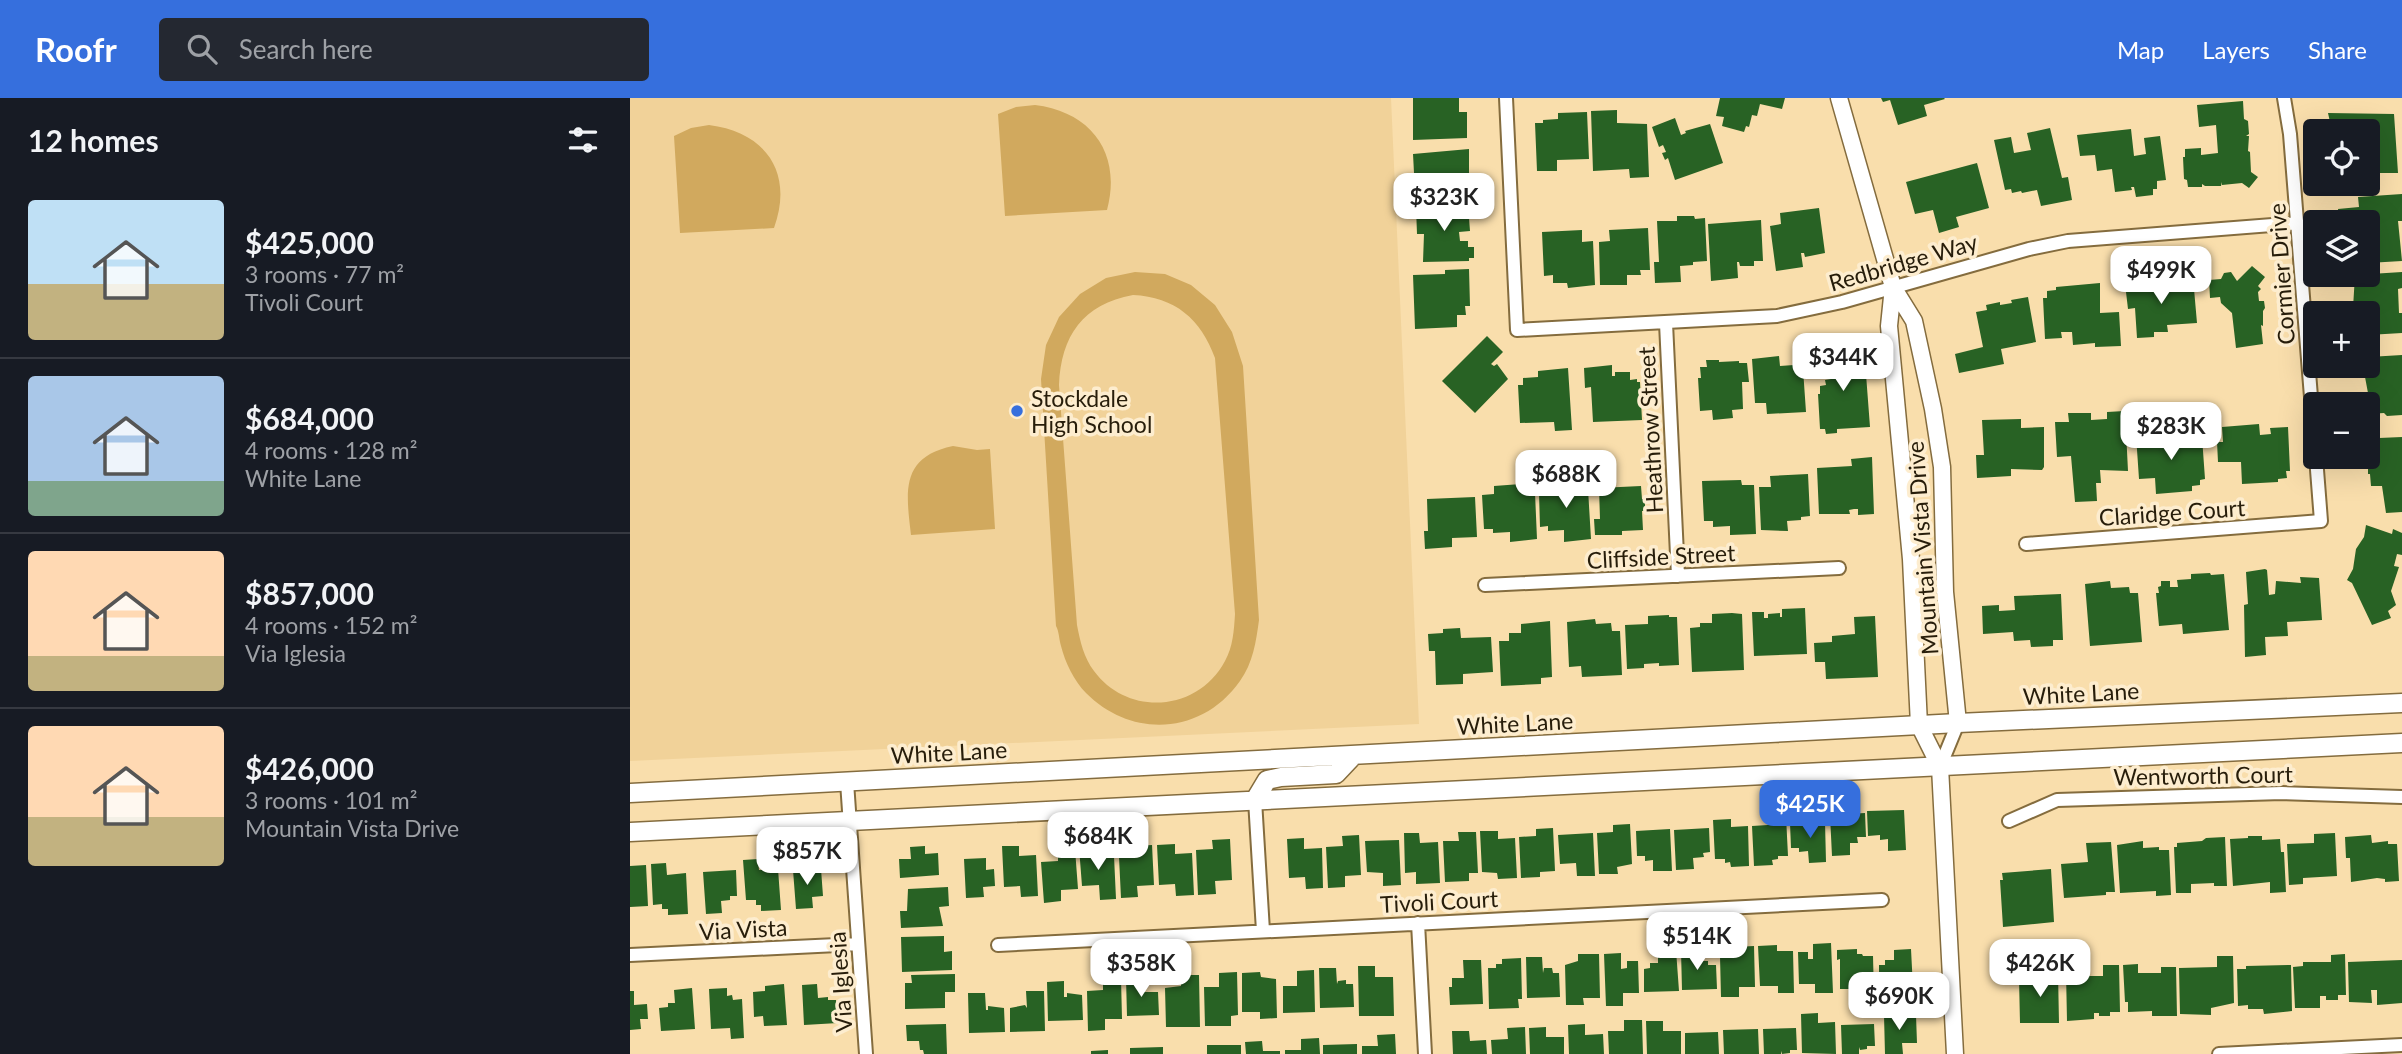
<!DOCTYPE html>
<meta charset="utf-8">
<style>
body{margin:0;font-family:Lato,sans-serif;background:#242831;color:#f1f3f6;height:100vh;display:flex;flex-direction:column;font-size:26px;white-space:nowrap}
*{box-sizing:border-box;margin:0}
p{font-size:23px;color:#9ea1a6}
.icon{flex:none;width:38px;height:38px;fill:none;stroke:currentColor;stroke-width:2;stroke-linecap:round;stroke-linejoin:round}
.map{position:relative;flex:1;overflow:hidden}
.details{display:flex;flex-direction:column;background:#171b24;width:630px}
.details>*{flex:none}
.tools{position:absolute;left:1673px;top:21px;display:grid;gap:14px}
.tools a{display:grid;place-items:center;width:77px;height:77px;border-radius:7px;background:#171b24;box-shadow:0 7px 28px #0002;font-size:35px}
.price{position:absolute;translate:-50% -60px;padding:0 16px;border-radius:14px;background:#fff;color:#222;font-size:23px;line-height:46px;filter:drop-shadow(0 2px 4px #0008)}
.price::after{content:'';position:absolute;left:50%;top:42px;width:21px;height:16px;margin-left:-10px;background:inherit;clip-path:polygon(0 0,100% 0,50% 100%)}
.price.current{background:#366fdd;color:#fff}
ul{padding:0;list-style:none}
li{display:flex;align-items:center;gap:21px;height:175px;padding:0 28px}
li+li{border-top:2px solid #363941}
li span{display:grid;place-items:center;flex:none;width:196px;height:140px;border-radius:7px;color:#555}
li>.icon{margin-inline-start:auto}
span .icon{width:84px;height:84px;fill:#fffc;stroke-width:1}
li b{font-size:30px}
h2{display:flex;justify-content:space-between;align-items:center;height:84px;padding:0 28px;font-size:30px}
header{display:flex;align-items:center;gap:42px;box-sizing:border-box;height:98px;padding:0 35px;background:#366fdd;color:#fff}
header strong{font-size:33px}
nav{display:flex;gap:38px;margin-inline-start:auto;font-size:24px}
.search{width:490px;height:63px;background:#242831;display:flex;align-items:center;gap:18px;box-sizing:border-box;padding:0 24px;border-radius:7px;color:#9ea1a6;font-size:26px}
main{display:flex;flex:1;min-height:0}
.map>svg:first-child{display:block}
</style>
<header>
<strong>Roofr</strong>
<div class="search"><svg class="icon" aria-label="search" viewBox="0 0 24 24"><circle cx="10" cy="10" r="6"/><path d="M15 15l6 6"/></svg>Search here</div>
<nav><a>Map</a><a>Layers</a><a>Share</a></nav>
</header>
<main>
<section class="details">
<h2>12 homes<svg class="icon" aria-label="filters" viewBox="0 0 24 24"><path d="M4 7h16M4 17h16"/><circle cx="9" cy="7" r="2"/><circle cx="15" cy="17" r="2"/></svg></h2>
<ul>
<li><span style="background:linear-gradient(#bfe0f5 60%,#c2b280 0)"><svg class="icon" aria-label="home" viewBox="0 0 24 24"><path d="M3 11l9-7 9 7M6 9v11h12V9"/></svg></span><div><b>$425,000</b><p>3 rooms · 77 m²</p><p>Tivoli Court</p></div></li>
<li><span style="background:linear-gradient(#a9c7e8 75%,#7fa58c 0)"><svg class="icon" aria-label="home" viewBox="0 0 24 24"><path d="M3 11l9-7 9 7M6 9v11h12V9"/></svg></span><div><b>$684,000</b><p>4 rooms · 128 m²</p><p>White Lane</p></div></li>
<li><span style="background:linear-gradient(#ffd9b3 75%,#c2b280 0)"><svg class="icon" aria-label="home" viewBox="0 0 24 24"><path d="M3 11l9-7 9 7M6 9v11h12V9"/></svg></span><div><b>$857,000</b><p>4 rooms · 152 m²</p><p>Via Iglesia</p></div></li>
<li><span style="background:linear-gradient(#ffd9b3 65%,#c2b280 0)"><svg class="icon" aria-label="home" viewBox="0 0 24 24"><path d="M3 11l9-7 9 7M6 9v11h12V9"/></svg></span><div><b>$426,000</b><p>3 rooms · 101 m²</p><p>Mountain Vista Drive</p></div></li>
</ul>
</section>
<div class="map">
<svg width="1772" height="956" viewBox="0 0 1772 956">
<rect width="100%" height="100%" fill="#f9deac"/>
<path fill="#f1d299" d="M0,0H761L789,626L0,663Z"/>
<path fill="#d1a95e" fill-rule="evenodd" d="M405,7C462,14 492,56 477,112L375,118L368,16L386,9Z
M79,27C136,34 164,75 144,130L50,135L44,38L61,30Z
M505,174L535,176L561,187L585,207L602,234L613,268L629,522C626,544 623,565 610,583C572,637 502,641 456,595C444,583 435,564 431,548C429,541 429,533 426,528L411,281L416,247L429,219L450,196L476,180ZM503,197C545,199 571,221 585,260L605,516C604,532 603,549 595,563C568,614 498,619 464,573C454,560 450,543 447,527L429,287C431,238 453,206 503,197Z
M323,348L347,352L360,351L365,431L281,437C276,394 270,359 323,348Z"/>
<path fill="#286224" d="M783,0H829V14H837V40L783,42Z
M1090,0H1155L1152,11L1130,6L1127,18L1122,17L1119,29L1116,28L1114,34L1092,28L1094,19L1086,18Z
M1251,0H1314L1315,1L1294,7L1297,18L1268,27L1260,2L1253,4Z
M1613,3L1614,21L1618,23L1619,36L1616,38H1619L1618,53L1620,54L1621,74L1628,79L1619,90L1612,85L1592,87V84L1591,88H1575L1572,86V89H1558L1557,82L1554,81L1553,59H1555V51L1571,50V57L1588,55L1586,27L1569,29L1567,7Z
M987,12V25L1017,26L1019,79L1000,80L999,71L963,73L961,13Z
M957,14L959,61L927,62V73H907L905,25H913V22L928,21V15Z
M1698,15L1764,16L1768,75H1747L1748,78L1738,79V33H1702Z
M1045,20L1051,37L1056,35L1055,33L1080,26L1093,65L1045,82L1038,60L1035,62L1032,55L1036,54L1033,47L1029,49L1022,29Z
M1420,30L1432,80L1438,79L1442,102L1411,108L1407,92L1392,95L1391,93L1382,95L1381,91L1375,92L1364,42L1381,39L1384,55L1401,52L1397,35Z
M1501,31L1504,58L1516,56L1514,40L1530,38L1536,82L1527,83V91H1523V97L1506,99L1504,89H1501L1502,92L1485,94L1482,71L1467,73L1465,57L1450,58L1447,37Z
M839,51V79H826V82L833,81V94H829L828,104L785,106L784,91H792L791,75H784L783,56Z
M1347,65L1359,110L1326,119L1329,129L1309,135L1303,112L1285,116L1276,84Z
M1772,96V123H1768L1772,163L1738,165V124H1709L1708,111L1729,109L1728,99Z
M838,107L840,133L829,134L830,143H838V149H844V160H839V163L793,164L794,136H787L786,109Z
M1189,110L1195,155L1175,159L1174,155H1171L1173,169L1146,173L1140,128L1151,126L1150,115Z
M1047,118H1064L1065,121L1075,120L1077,163L1063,164V167L1050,168L1051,184L1025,185L1024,164H1029L1027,123H1047Z
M1131,122L1133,163H1124V168H1110L1109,164H1107L1108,180L1081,183L1078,126Z
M1018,130L1020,172H1010L1011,177H997V187H970L969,144L980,143L979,132Z
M952,132V144L963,143L965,187L938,190L937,185H923V177L914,178L912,134Z
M1622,168L1635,179L1628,188L1631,191L1628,194L1629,203H1634L1635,210L1633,213V228L1631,227L1633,246L1606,250L1602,215L1591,205L1590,199L1580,200L1579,182L1591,181L1594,175L1601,174L1607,183Z
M839,171L840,208H835L836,217H827V229L785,231L783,177L815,176V172Z
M1772,174V190L1768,191L1769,215H1772V235L1738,237V209L1723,210L1725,177Z
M1529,176L1530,191H1537L1536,186H1550L1551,189L1564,191L1567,225L1537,227L1538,234H1524V239L1507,240L1505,210L1498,211L1496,194L1510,193L1509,177Z
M1470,185V215L1489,214L1491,248L1465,249V245L1443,247L1442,234H1431L1432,240L1415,241L1413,200H1417V193L1426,192V189Z
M1398,199L1406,244L1371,251L1374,266L1329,275L1325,256L1353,249L1346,214L1357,212L1356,207L1370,204V207L1382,205L1381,202Z
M857,238L873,254L861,266L864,268L867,266L878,281L845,315L812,283Z
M1214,253V264L1235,263L1240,329L1207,331V335L1196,336L1195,331H1190L1188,296H1190V288L1196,287L1195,282L1201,281L1200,269L1184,270L1183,255Z
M1772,257V317L1757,318L1754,315L1738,316V306H1723L1722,296L1738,295L1735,279H1732V268H1738L1739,259Z
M1149,258L1150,268L1164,267L1165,272L1173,271L1176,314L1137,316L1136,305H1125L1122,261Z
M1076,262H1089V264L1109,263V265H1117L1119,284H1112L1113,311L1102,312L1103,320L1083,322L1082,312L1070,313L1068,280H1071L1070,269H1077Z
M982,267V278H985V274H1000V282L1007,281V284H1010L1012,322L963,324L961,289L955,290L954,270Z
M938,270L942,332L925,333L924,324L890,325L888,287H893V280L908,279V273Z
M1495,313L1498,373L1470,372L1471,385H1466L1467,403L1445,404L1441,358L1427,359L1425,324H1439L1438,315H1461V322L1477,321V314Z
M1391,321V330L1414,329V369L1412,372L1381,371V378L1347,380L1346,357H1354L1352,322Z
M1629,326L1630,337L1641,336L1640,330L1658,329L1660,373H1656L1657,380L1648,381V384L1612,386L1611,364H1588L1587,344H1593L1592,329Z
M1543,335L1544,347L1556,346V340L1572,339L1575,381L1570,382V387L1562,388V393L1526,396L1525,380L1509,381L1506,337Z
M1772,339V414L1756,415L1752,388H1741L1740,376H1738V348L1749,347V340Z
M1242,359L1244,416L1228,417V411H1224L1219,412L1220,416H1189L1187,370L1222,368L1221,361Z
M1178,376L1180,418L1171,419V422L1157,423L1158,433L1131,432L1129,389H1141L1140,378Z
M946,382L947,392L958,391L961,441L934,444V432L918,433V428L910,429L909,395L920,394L919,383Z
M1111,382L1112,387H1124L1126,436L1100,437V428L1083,429V423H1074L1072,383Z
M891,386V394L905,395L907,441L880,444V434L863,435V431H854L852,397L864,396V388Z
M1011,388L1012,401H1015V413H1012L1013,432L992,433V437H965L964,421H970L969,390Z
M845,399L847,439L822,440V449L795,451L794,433H798L797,401Z
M1736,427L1762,436L1763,431L1772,435V457L1767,456L1764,468L1769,469L1761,493L1766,507L1758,513L1761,520L1742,527L1722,485L1717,482L1723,471L1726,451L1734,439Z
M1635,471L1637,472L1639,497L1645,496L1646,483L1671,485L1670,479L1689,480L1692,522L1657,524L1658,538L1635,539L1636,557L1615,559L1614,507L1618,506L1616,474Z
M1580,475L1581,477L1594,476L1599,532L1553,536L1552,526L1529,528L1526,495H1529L1528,489L1531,488V483H1540V489H1548L1547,482L1561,481V476Z
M1480,483L1481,490L1499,489L1500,495H1508L1512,544L1460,548L1455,486Z
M1431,496L1433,542H1423V548L1401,549L1400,542L1384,543L1383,534L1353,536L1352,508L1369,507V513L1385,512L1384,498Z
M1175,510L1177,556L1124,558L1122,514H1134V520H1138V516L1150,515V519H1152V511Z
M1102,515L1112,516L1114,572L1062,574L1060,530L1070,529V525H1082V516Z
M1039,517V519H1047L1049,567L1029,568V565L1014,566V570L997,571L995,527L1018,526V518Z
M1245,518L1248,579L1196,581L1195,564H1185L1184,545L1202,544V538L1225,536L1224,519Z
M965,521L966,526L981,525L982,533H990L992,577L952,579L951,568L939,569L937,524Z
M920,523L922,579L911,580V586L871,588L869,543H879V535H891V526Z
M830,530L831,540L861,539L863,574L833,576V586L806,587L805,553H799L798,536L813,535V531Z
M1274,712L1276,752L1258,753V741L1250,742V737L1238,738L1237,713Z
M1235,715L1236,739H1227L1228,745H1220V757L1202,758L1200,717Z
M1156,718L1158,758H1148V761L1142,762L1143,767L1124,768L1122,728L1138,727V719Z
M1101,721V729L1118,728L1119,768L1101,769L1100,764L1095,765V761H1085L1083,722Z
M1195,724L1196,764L1179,765L1178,753L1169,754V750H1161L1160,725Z
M1000,726L1002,766L987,769L988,776H969L967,735L983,734V727Z
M923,730L925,773L910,774V779L891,780L889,739L906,738V731Z
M1079,730L1080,754L1073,755L1074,759L1063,760L1064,771L1046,772L1044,732Z
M1040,731L1042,773H1023V762L1015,763V758H1007L1006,733Z
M850,733H868V741L885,740L887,780L868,781L867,775L852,774Z
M828,734H846L848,775H839V783L815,784L813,743H829Z
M774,735H789L790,745L808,744L810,785L786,786V774L775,775Z
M963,735L965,778H947L946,765L930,766L928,737Z
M1705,735L1707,778L1673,780V786L1659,787L1657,746L1684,745V736Z
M729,737L731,777L715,778V789L698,790L696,749L713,748L712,738Z
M1741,737L1742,745L1758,743V746H1767L1769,783L1755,784V781L1747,780L1721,784L1720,760H1716L1715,739Z
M1618,738H1632V742L1650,741L1651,754H1654L1656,794L1640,795V784L1603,788L1600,741L1618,740Z
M1595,739L1597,788H1584V785L1561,786V795H1546L1544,749H1547V745L1572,743L1576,740Z
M674,740V751L692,750L693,790L676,791L675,779L659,780L657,741Z
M600,741L602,782L585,783L586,796L568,797L566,752L583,751L582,742Z
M769,742L771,787L753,788V775L737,774L735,743Z
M1513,743V750L1529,749V752H1539L1541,797L1526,798V793L1490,795L1487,747Z
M1481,744L1485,794H1476V797L1434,800L1431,766L1458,764L1456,745Z
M545,746V756L562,755L564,797L546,798L545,786L529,787L527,747Z
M522,747L524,787L507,788L508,799L491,800L489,759H506L505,748Z
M295,748V756L308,755L309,777L270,780L269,761H281L280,749Z
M372,748H389V758L406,757L408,798L391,799L390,788L374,789Z
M467,748L468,759L484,758L486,801L470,802L469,787L452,788L449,749Z
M445,751L448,791L431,792V803L414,805L411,764L428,763V752Z
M356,760V772L364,771L365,788L353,789L354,799L336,800L334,761Z
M128,761L129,772L148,771L151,812L131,813V807H126V802H116L113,762Z
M36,765L37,777L56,775L58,816L38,817V811H32V806L23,807L21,766Z
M16,767L18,808L0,809V768Z
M191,771L193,798L182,799L183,810L166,811L163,772Z
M1421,771L1424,824L1373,829L1370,782H1373L1372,775Z
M106,772L107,798H100V802L91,803L92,815L76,816L73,774Z
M318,789L319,808L309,809L313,828L271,830L270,813H277L278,791Z
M314,838V854L322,853V872L272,874L271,839Z
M1201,845L1203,895H1185V886H1169L1168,854H1178V861H1183V846Z
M1147,847V853H1163L1164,895H1148V888H1130L1128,848Z
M1124,848L1125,889H1109V899H1091L1090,858H1099V855H1104V849Z
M1067,851L1068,868L1070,867V863H1078V867H1086L1087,891L1052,892L1051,852Z
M1227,851V856H1232L1233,858H1243L1244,898L1226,899V891H1210V861L1207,862V852Z
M1281,851L1283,890L1249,891V867H1255V862H1264V852Z
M1046,852L1049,893L1014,894V871L1020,870V865H1028V853Z
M991,855V871L997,870V863H1008L1009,895H993V908H976L974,856Z
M948,856H969L970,900H953L954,907H936L935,867L948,863Z
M1715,856L1716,897H1708V902H1696V898H1690V910H1665L1663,869L1673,868V864H1701V857Z
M1587,858H1603L1604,905L1581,910V917L1550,916L1549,870L1587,869Z
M896,859H912L913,875L914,870H922L923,875H929L930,899L897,900Z
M891,860L892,901H888L889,910L859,911L858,870H866V866H872V861Z
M833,862H851L853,906L820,907L819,889H822V880H834Z
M1772,862V905L1747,907V892H1741L1742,905L1719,904L1718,864Z
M1508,866V875H1531V869H1546L1547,918H1522V913L1498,914V904H1495L1493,867Z
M1473,867H1489L1490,914H1480V918H1469V915H1464V921L1437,923L1436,874L1449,873V878H1473Z
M1661,867L1662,913L1634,916L1633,911H1618V907L1608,908L1607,871H1616V868Z
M728,868H745V879H763L764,918H729Z
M689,870H706L707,886L708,883L716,882V886H723L724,909L690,910Z
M684,872L685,914L653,915V888H667V873Z
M607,874L608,917L601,918V928H575L574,889H589V875Z
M630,874L631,879L646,881L647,920L630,921V914H612V875Z
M1428,874L1429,925H1390L1389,880H1413V875Z
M325,876V894H315V910L275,911V885H282L281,877Z
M551,877H569L570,929H536L535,890L551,888Z
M513,879L514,894H528L529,917L497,918L496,880Z
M491,880L492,921H475V932L458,933L457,893L473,892V881Z
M434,883V899H437V895L452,897L453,922L418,923L417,884Z
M154,886L157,927L134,928L133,918L124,919L123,894L135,893V888Z
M187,886L188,900L198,899V902H206L208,925L174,927L172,887Z
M62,890L65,931L31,933L29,910L38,909V905H45L44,892Z
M97,890V898L102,897L103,902L112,901L114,940L101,941L100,930L81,931L79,891Z
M0,893H4V907L17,906L18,921H10L11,931L0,932Z
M396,893H414L415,933L380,934V910L395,907L397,910Z
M338,895H355L356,912H358V908L374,910L375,934L339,935Z
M1188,915V925L1205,924L1206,956L1172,955L1171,916Z
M1254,917H1286L1287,945H1272L1273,956H1255Z
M994,922H1012L1013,956H979L978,933H994Z
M1016,923H1033V933H1051V956H1017Z
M316,926L317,956H294L293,952H290L289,943H277L276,927Z
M955,926V937L973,936L974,956H939L938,927Z
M1244,926L1245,948H1237V951L1230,952L1229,949V956H1212L1211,927Z
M895,929L896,956H862L861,942L878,941L877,930Z
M916,929V939H934V956H900L899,930Z
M1166,930L1167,952H1160V955L1152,956V953L1151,956H1134L1133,931Z
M1128,931L1129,956H1094L1093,932Z
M822,933H839L840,943L856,942L857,956H823Z
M1088,934L1089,956H1055V935Z
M765,936L766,956H732V948H748L747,937Z
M689,940L690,956H655V952H671V941Z
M632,943L633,953H650V956H616L615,944Z
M727,946V956H693V947Z
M577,947H611V956H577Z
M533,949V956H500V950Z
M478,952V956H461V953Z"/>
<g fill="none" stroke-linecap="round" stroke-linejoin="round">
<defs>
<path id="minor" d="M876,0L887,232L1147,218L1212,204L1399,151L1438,143L1668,125
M1654,0L1660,36L1685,349
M1036,225L1048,478
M1396,446L1691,423L1686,359
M855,487L1209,470
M1310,669L1328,625
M217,684L236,956
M625,702L633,833
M1379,723L1427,702L1652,695L1772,699
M788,825L795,956
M368,847L1252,802
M0,857L228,846
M1589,956L1772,947"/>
<path id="tertiary" d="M1209,0L1263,189L1284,223L1303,311L1312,369L1315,494L1328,625
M1263,189L1259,228L1281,461L1289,627L1310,669L1325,956"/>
<path id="secondary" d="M0,695L1328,625L1772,605
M625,702L637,682L651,679L706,676L723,658
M0,734L1772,645"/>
</defs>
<use href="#minor" stroke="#846c3e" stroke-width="16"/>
<use href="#tertiary" stroke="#846c3e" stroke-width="19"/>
<use href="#secondary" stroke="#846c3e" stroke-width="21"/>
<use href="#minor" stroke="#fff" stroke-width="12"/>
<use href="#tertiary" stroke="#fff" stroke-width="16"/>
<use href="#secondary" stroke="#fff" stroke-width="18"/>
</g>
<circle fill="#366fdd" stroke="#fdedcf" stroke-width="2.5" cx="387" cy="313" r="7"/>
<g text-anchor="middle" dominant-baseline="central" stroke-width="7" stroke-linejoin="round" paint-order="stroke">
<g font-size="23" fill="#271d0a" stroke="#fdedcf">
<text transform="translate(1273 164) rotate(-16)">Redbridge Way</text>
<text transform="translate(1651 176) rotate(-94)">Cormier Drive</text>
<text transform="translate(1020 332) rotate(-93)">Heathrow Street</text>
<text transform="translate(1542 414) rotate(-4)">Claridge Court</text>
<text transform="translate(1292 450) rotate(-94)">Mountain Vista Drive</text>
<text transform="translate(1031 458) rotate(-3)">Cliffside Street</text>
<text transform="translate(1451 595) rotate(-3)">White Lane</text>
<text transform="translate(885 625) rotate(-3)">White Lane</text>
<text transform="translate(319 654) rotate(-3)">White Lane</text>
<text transform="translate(1573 677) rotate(-1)">Wentworth Court</text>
<text transform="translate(809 803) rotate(-3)">Tivoli Court</text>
<text transform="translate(113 831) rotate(-3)">Via Vista</text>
<text transform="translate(210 884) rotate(-94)">Via Iglesia</text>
</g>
<g font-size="23" fill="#271d0a" stroke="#fdedcf" text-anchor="start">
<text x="401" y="300">Stockdale<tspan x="401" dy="26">High School</tspan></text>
</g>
</g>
</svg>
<div class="tools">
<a><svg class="icon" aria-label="locate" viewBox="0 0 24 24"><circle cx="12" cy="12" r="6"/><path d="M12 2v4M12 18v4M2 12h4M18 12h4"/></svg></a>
<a><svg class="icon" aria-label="layers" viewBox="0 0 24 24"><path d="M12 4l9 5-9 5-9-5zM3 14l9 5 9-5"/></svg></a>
<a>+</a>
<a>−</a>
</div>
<b class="price" style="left:814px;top:135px">$323K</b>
<b class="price" style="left:1531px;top:208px">$499K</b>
<b class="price" style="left:1213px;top:295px">$344K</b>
<b class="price" style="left:1541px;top:364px">$283K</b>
<b class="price" style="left:936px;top:412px">$688K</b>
<b class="price current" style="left:1180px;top:742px">$425K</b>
<b class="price" style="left:468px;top:774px">$684K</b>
<b class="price" style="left:177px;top:789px">$857K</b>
<b class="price" style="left:1067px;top:874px">$514K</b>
<b class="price" style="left:511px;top:901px">$358K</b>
<b class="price" style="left:1410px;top:901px">$426K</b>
<b class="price" style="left:1269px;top:934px">$690K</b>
</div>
</main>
